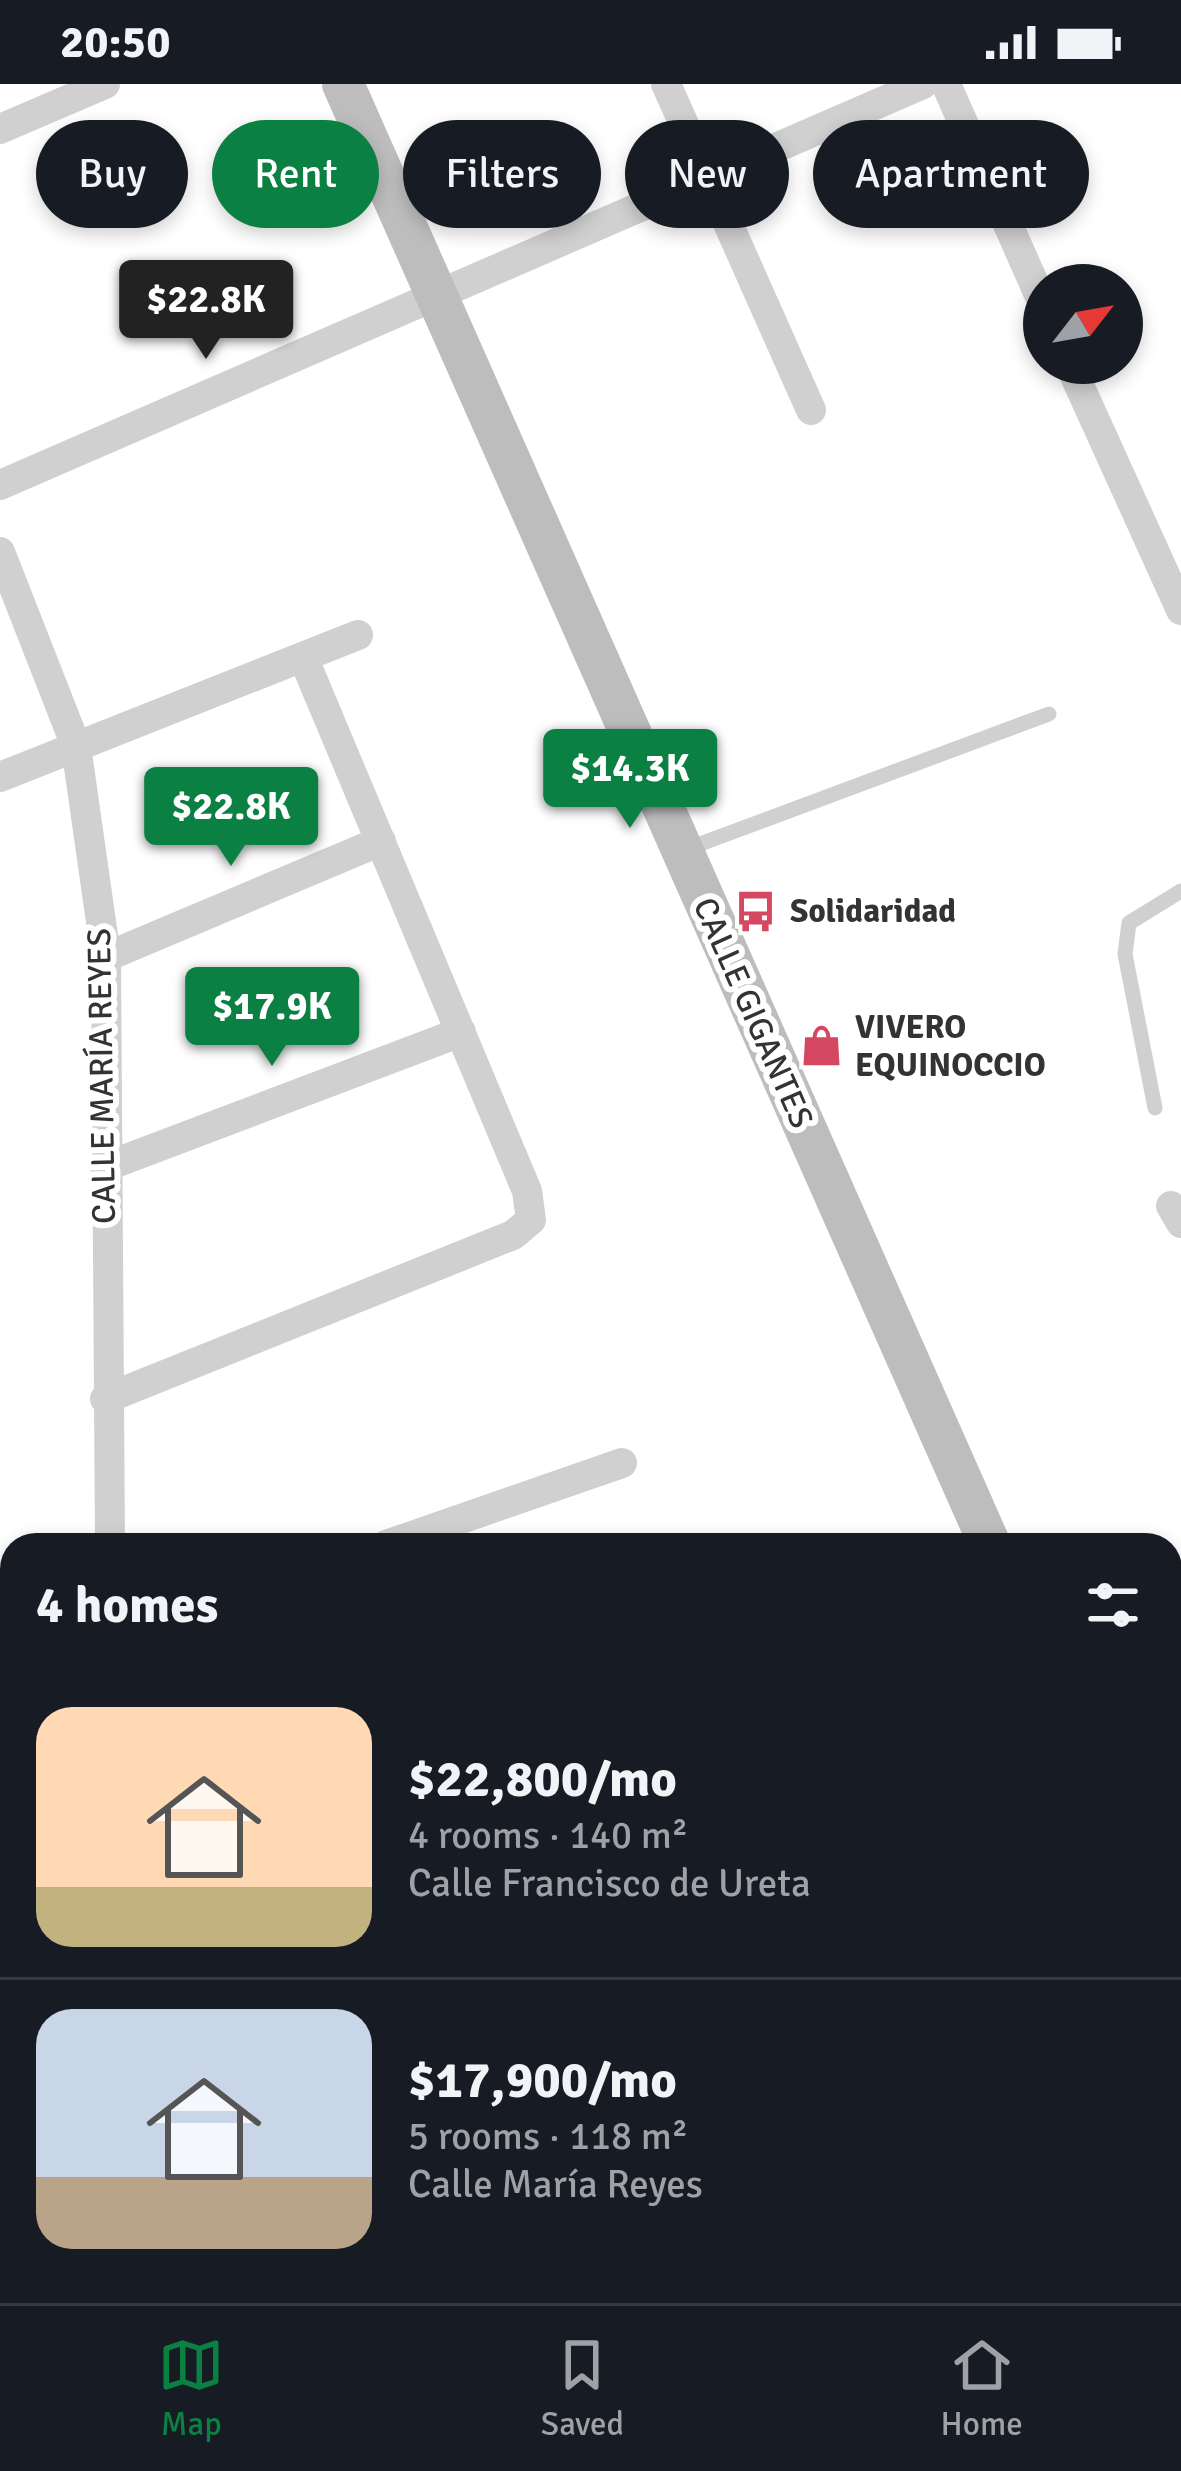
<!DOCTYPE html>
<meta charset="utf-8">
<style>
body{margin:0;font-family:Signika,sans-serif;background:#20242c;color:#f1f3f6;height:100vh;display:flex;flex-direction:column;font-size:45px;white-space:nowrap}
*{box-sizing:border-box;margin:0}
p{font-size:39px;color:#9ea1a6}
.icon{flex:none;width:66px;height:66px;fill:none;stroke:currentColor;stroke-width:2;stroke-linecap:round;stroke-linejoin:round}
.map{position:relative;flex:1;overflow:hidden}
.panel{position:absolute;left:0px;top:1449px;width:1182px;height:771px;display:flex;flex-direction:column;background:#171b24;border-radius:36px 36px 0 0;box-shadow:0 6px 18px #0003}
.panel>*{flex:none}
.top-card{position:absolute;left:36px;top:36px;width:1110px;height:108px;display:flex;gap:24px}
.needle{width:78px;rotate:59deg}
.buttons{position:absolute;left:1023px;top:180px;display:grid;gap:24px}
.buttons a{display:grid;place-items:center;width:120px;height:120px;border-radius:50%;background:#171b24;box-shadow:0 6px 18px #0003;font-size:60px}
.price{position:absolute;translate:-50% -102px;padding:0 27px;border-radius:12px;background:#0b8043;color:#fff;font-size:39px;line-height:78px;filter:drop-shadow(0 3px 6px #0008)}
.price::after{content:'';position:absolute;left:50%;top:72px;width:36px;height:27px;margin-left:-18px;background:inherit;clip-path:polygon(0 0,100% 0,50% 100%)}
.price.current{background:#222;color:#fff}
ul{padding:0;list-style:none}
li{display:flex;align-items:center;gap:36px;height:300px;padding:0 36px}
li+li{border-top:3px solid #363941}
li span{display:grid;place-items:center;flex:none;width:336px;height:240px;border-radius:36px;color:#555}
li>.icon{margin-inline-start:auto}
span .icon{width:144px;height:144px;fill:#fffc;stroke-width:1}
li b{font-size:51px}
h2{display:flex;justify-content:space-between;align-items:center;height:144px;padding:0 36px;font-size:51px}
.tag{padding:0 42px;border-radius:54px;background:#171b24;box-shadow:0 6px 18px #0003;font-size:42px;line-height:108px}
.tag.current{background:#0b8043;color:#fff}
.status{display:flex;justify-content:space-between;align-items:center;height:84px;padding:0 60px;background:#171b24;direction:ltr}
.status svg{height:33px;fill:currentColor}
.menu{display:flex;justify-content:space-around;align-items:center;height:168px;border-top:3px solid #363941;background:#171b24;font-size:33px;color:#9ea1a6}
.menu a{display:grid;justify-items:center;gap:6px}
.menu .current{color:#0b8043}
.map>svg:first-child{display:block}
</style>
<div class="status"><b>20:50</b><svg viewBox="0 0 49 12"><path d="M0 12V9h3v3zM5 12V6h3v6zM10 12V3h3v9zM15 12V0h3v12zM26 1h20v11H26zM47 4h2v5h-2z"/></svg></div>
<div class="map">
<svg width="1181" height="2219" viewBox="0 0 1181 2219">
<rect width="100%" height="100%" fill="#fff"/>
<path fill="#e4e9dd" d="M1181,1699V2219H387L385,2208H1170V1706Z
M12,2152V2208H231L244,2219H0V2154Z"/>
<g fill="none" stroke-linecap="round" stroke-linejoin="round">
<path stroke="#cacaca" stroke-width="6" stroke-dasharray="6 6" stroke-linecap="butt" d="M1170,1683L1181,1676
M178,2219L185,2208"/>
<path stroke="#d0d0d0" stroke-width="15" d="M684,766L1049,630
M1155,1024L1125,870L1129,839L1181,807"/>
<path stroke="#d0d0d0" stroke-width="30" d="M666,0L811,326
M946,0L1044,222
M0,45L105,0
M1069,279L1181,526
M0,401L923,0
M0,468L76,662L106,873L110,1461
M0,693L358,551
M106,873L381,757
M105,1083L461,948
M1171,1122L1181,1139
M105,1315L513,1151L531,1136L527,1107L303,573
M386,1461L622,1379
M0,1721L12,1718
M287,2208L290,2219
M326,2208L330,2219"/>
<path stroke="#d0d0d0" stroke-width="36" d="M0,2159L12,2156
M233,2208L247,2219"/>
<path stroke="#bdbdbd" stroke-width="42" d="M343,0L990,1461
M1170,1632L1181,1624"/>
</g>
<defs>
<symbol id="bus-bare" viewBox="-9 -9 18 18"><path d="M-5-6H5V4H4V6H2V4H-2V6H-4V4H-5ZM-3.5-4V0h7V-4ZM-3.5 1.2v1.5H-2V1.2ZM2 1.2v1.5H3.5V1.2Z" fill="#d64862" stroke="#fff" stroke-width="2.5" paint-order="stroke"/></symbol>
<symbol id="shop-bare" viewBox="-9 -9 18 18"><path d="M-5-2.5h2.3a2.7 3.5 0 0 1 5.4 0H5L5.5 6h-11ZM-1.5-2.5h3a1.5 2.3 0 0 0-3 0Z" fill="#d64862" stroke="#fff" stroke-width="2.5" paint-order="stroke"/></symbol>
</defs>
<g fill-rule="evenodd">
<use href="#bus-bare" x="726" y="798" width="59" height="59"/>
<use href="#shop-bare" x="792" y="932" width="59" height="59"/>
</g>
<g text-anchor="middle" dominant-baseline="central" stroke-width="12" stroke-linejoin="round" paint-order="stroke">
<g font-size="33" font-weight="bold" fill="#333" stroke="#fff" text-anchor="start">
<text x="790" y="827">Solidaridad</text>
<text x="855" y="943">VIVERO<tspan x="855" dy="38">EQUINOCCIO</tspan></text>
</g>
<g font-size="33" fill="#333" stroke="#fff">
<text transform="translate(753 929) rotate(66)">CALLE GIGANTES</text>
<text transform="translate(102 992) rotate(-91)">CALLE MARÍA REYES</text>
</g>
</g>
</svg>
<div class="buttons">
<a><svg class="needle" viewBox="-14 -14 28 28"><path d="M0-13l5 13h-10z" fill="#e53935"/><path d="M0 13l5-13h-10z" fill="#9ea1a6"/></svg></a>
</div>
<b class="price current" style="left:206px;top:278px">$22.8K</b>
<b class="price" style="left:630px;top:747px">$14.3K</b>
<b class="price" style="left:231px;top:785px">$22.8K</b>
<b class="price" style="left:272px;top:985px">$17.9K</b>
<div class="top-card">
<a class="tag">Buy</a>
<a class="tag current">Rent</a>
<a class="tag">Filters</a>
<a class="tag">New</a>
<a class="tag">Apartment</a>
</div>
<section class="panel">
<h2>4 homes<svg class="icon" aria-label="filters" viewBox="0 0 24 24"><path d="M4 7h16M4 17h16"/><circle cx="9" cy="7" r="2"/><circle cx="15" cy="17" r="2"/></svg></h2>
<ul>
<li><span style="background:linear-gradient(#ffd9b3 75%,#c2b280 0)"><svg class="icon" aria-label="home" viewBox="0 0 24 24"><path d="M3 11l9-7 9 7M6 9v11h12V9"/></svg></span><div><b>$22,800/mo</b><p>4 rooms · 140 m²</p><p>Calle Francisco de Ureta</p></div></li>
<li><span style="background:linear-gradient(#c9d6e8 70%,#b9a48a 0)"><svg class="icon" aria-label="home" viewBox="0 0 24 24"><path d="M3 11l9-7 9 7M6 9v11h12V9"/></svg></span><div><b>$17,900/mo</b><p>5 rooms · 118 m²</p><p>Calle María Reyes</p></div></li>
</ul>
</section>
</div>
<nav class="menu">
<a class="current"><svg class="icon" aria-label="map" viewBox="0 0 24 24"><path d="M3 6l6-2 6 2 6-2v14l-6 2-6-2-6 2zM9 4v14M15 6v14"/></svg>Map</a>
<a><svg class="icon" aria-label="saved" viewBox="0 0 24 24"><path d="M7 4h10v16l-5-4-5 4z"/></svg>Saved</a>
<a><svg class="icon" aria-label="home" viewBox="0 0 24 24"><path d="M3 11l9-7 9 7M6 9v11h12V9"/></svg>Home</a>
</nav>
